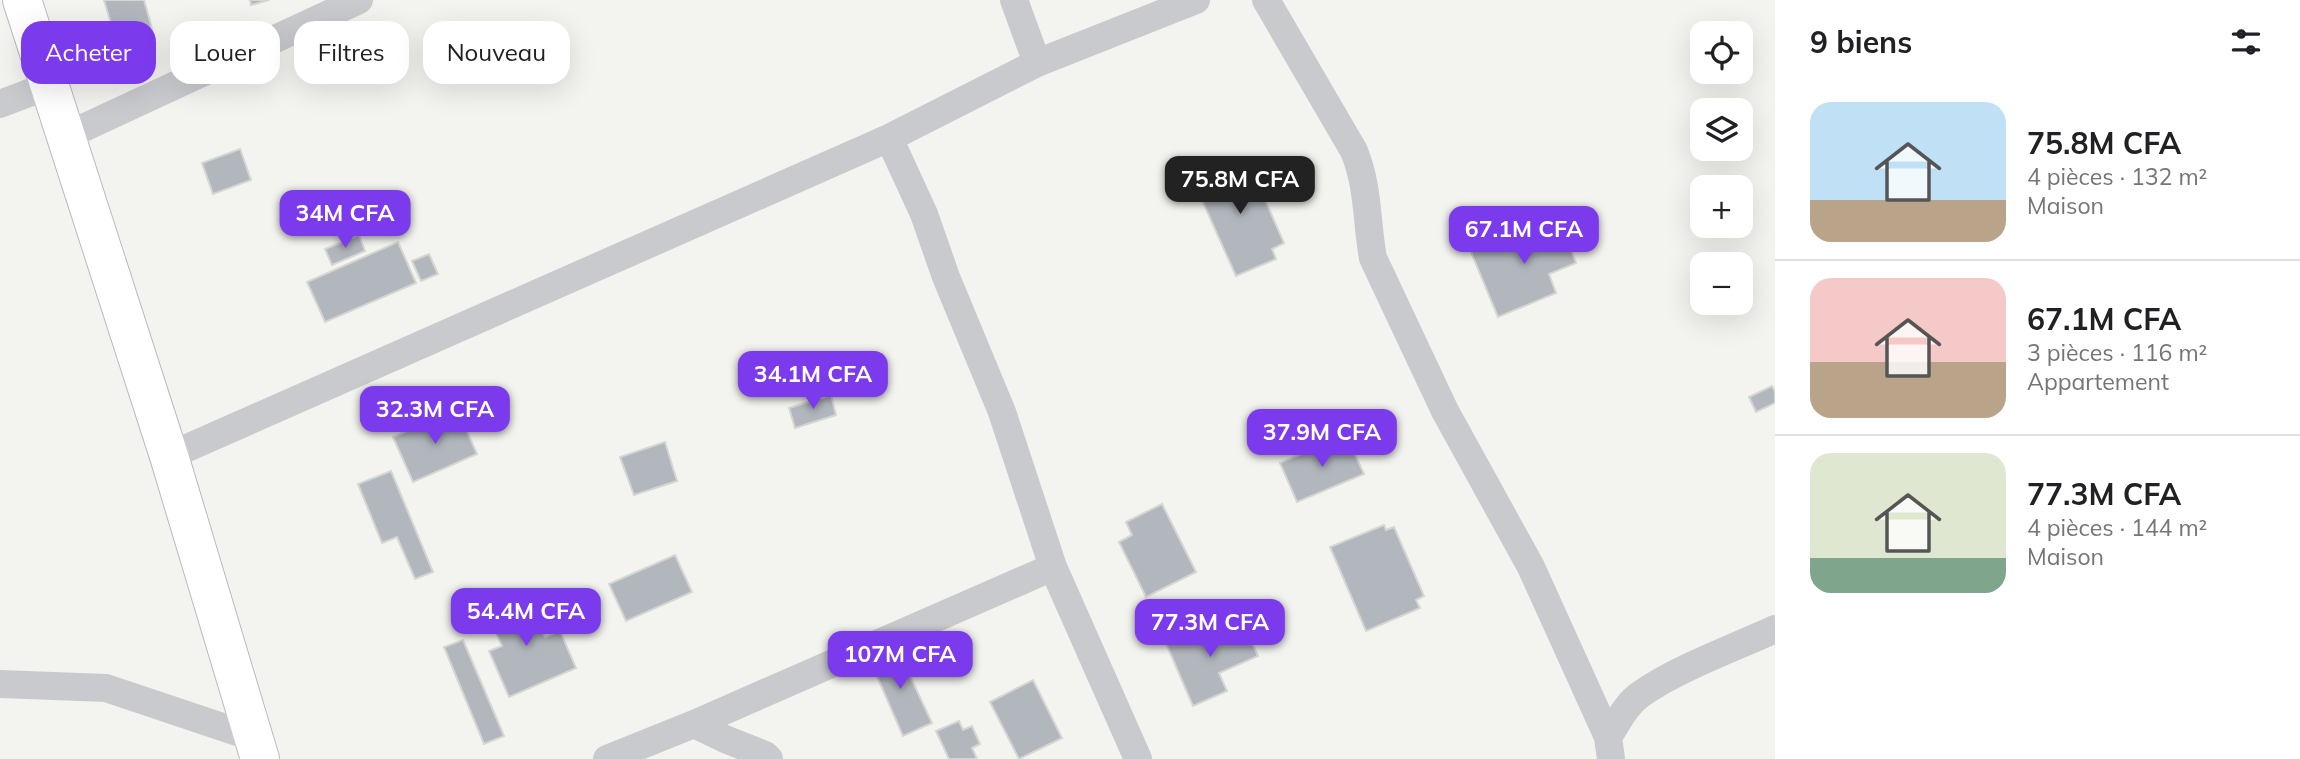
<!DOCTYPE html>
<html lang="fr">
<meta charset="utf-8">
<style>
body{margin:0;font-family:Mulish,sans-serif;background:#f2f2f2;color:#202124;height:100vh;display:flex;flex-direction:column;font-size:26px;white-space:nowrap}
*{box-sizing:border-box;margin:0}
p{font-size:23px;color:#757577}
.icon{flex:none;width:38px;height:38px;fill:none;stroke:currentColor;stroke-width:2;stroke-linecap:round;stroke-linejoin:round}
.map{position:relative;flex:1;overflow:hidden}
.details{display:flex;flex-direction:column;background:#fff;width:525px}
.details>*{flex:none}
.hud{position:absolute;left:21px;top:21px;width:665px;height:63px;display:flex;gap:14px}
.fabs{position:absolute;left:1690px;top:21px;display:grid;gap:14px}
.fabs a{display:grid;place-items:center;width:63px;height:63px;border-radius:14px;background:#fff;box-shadow:0 7px 28px #0002;font-size:35px}
.price{position:absolute;translate:-50% -60px;padding:0 16px;border-radius:14px;background:#7c3aed;color:#fff;font-size:23px;line-height:46px;filter:drop-shadow(0 2px 4px #0008)}
.price::after{content:'';position:absolute;left:50%;top:42px;width:21px;height:16px;margin-left:-10px;background:inherit;clip-path:polygon(0 0,100% 0,50% 100%)}
.price.current{background:#222;color:#fff}
ul{padding:0;list-style:none}
li{display:flex;align-items:center;gap:21px;height:175px;padding:0 35px}
li+li{border-top:2px solid #e0e0e0}
li span{display:grid;place-items:center;flex:none;width:196px;height:140px;border-radius:21px;color:#555}
li>.icon{margin-inline-start:auto}
span .icon{width:84px;height:84px;fill:#fffc;stroke-width:1}
li b{font-size:30px}
h2{display:flex;justify-content:space-between;align-items:center;height:84px;padding:0 35px;font-size:30px}
.tag{padding:0 24px;border-radius:21px;background:#fff;box-shadow:0 7px 28px #0002;font-size:24px;line-height:63px}
.tag.current{background:#7c3aed;color:#fff}
main{display:flex;flex:1;min-height:0}
.map>svg:first-child{display:block}
</style>
<main>
<div class="map">
<svg width="1775" height="759" viewBox="0 0 1775 759">
<rect width="100%" height="100%" fill="#f3f4ef"/>
<path fill="#b2b7be" stroke="#d5d5d2" stroke-width="2" d="M104,0H144L154,36L118,47Z
M250,0H269L251,5Z
M240,149L251,180L213,194L202,163Z
M1246,157L1284,243L1272,249L1276,259L1236,276L1193,180Z
M1558,217L1576,263L1549,274L1556,293L1498,317L1471,252Z
M359,235L365,251L332,265L325,249Z
M398,242L416,283L325,322L307,282Z
M429,254L438,274L421,281L412,261Z
M1772,386L1775,392V403L1756,412L1749,397Z
M831,395L836,415L795,428L789,408Z
M457,409L477,454L413,482L393,437Z
M1346,435L1364,474L1297,502L1280,463Z
M665,442L677,481L634,495L620,457Z
M391,471L433,572L415,579L397,537L382,543L358,484Z
M1162,504L1196,572L1146,597L1119,542L1132,535L1126,522Z
M1384,525L1386,530L1394,527L1424,596L1416,600L1420,608L1366,631L1330,547Z
M675,555L692,592L626,621L609,584Z
M524,594L545,637L560,631L576,668L509,697L489,651L502,646L486,610Z
M1242,620L1258,656L1219,673L1227,691L1193,706L1165,641L1199,627L1203,637Z
M463,640L504,736L484,744L444,647Z
M896,646L932,723L903,736L869,658Z
M1033,680L1062,738L1019,759L990,702Z
M959,721L963,730L972,726L980,744L972,748L977,759H949L936,731Z"/>
<g fill="none" stroke-linecap="round" stroke-linejoin="round">
<defs>
<path id="secondary" d="M22,0L169,456L260,759"/>
</defs>
<use href="#secondary" stroke="#b7bbc1" stroke-width="40"/>
<path stroke="#c8cace" stroke-width="28" d="M1014,0L1037,63
M1266,0L1354,151C1369,188 1366,220 1373,258L1445,411L1531,567L1608,737L1611,759
M0,104L50,85
M66,136L359,0
M169,456L889,138L1037,63L1196,0
M1053,567L1138,759
M0,684L106,688L252,737
M694,724L725,739L765,755L769,759
M1608,737C1618,722 1626,704 1641,694C1678,668 1734,648 1775,629
M607,759L694,724L1053,567L1002,412L946,277L924,214L889,138"/>
<use href="#secondary" stroke="#fff" stroke-width="38"/>
</g>
</svg>
<div class="fabs">
<a><svg class="icon" aria-label="locate" viewBox="0 0 24 24"><circle cx="12" cy="12" r="6"/><path d="M12 2v4M12 18v4M2 12h4M18 12h4"/></svg></a>
<a><svg class="icon" aria-label="layers" viewBox="0 0 24 24"><path d="M12 4l9 5-9 5-9-5zM3 14l9 5 9-5"/></svg></a>
<a>+</a>
<a>−</a>
</div>
<b class="price current" style="left:1240px;top:216px">75.8M CFA</b>
<b class="price" style="left:345px;top:250px">34M CFA</b>
<b class="price" style="left:1524px;top:266px">67.1M CFA</b>
<b class="price" style="left:813px;top:411px">34.1M CFA</b>
<b class="price" style="left:435px;top:446px">32.3M CFA</b>
<b class="price" style="left:1322px;top:469px">37.9M CFA</b>
<b class="price" style="left:526px;top:648px">54.4M CFA</b>
<b class="price" style="left:1210px;top:659px">77.3M CFA</b>
<b class="price" style="left:900px;top:691px">107M CFA</b>
<div class="hud">
<a class="tag current">Acheter</a>
<a class="tag">Louer</a>
<a class="tag">Filtres</a>
<a class="tag">Nouveau</a>
</div>
</div>
<section class="details">
<h2>9 biens<svg class="icon" aria-label="filters" viewBox="0 0 24 24"><path d="M4 7h16M4 17h16"/><circle cx="9" cy="7" r="2"/><circle cx="15" cy="17" r="2"/></svg></h2>
<ul>
<li><span style="background:linear-gradient(#bfe0f5 70%,#b9a48a 0)"><svg class="icon" aria-label="home" viewBox="0 0 24 24"><path d="M3 11l9-7 9 7M6 9v11h12V9"/></svg></span><div><b>75.8M CFA</b><p>4 pièces · 132 m²</p><p>Maison</p></div></li>
<li><span style="background:linear-gradient(#f6c9c9 60%,#b9a48a 0)"><svg class="icon" aria-label="home" viewBox="0 0 24 24"><path d="M3 11l9-7 9 7M6 9v11h12V9"/></svg></span><div><b>67.1M CFA</b><p>3 pièces · 116 m²</p><p>Appartement</p></div></li>
<li><span style="background:linear-gradient(#dfe7d0 75%,#7fa58c 0)"><svg class="icon" aria-label="home" viewBox="0 0 24 24"><path d="M3 11l9-7 9 7M6 9v11h12V9"/></svg></span><div><b>77.3M CFA</b><p>4 pièces · 144 m²</p><p>Maison</p></div></li>
</ul>
</section>
</main>
